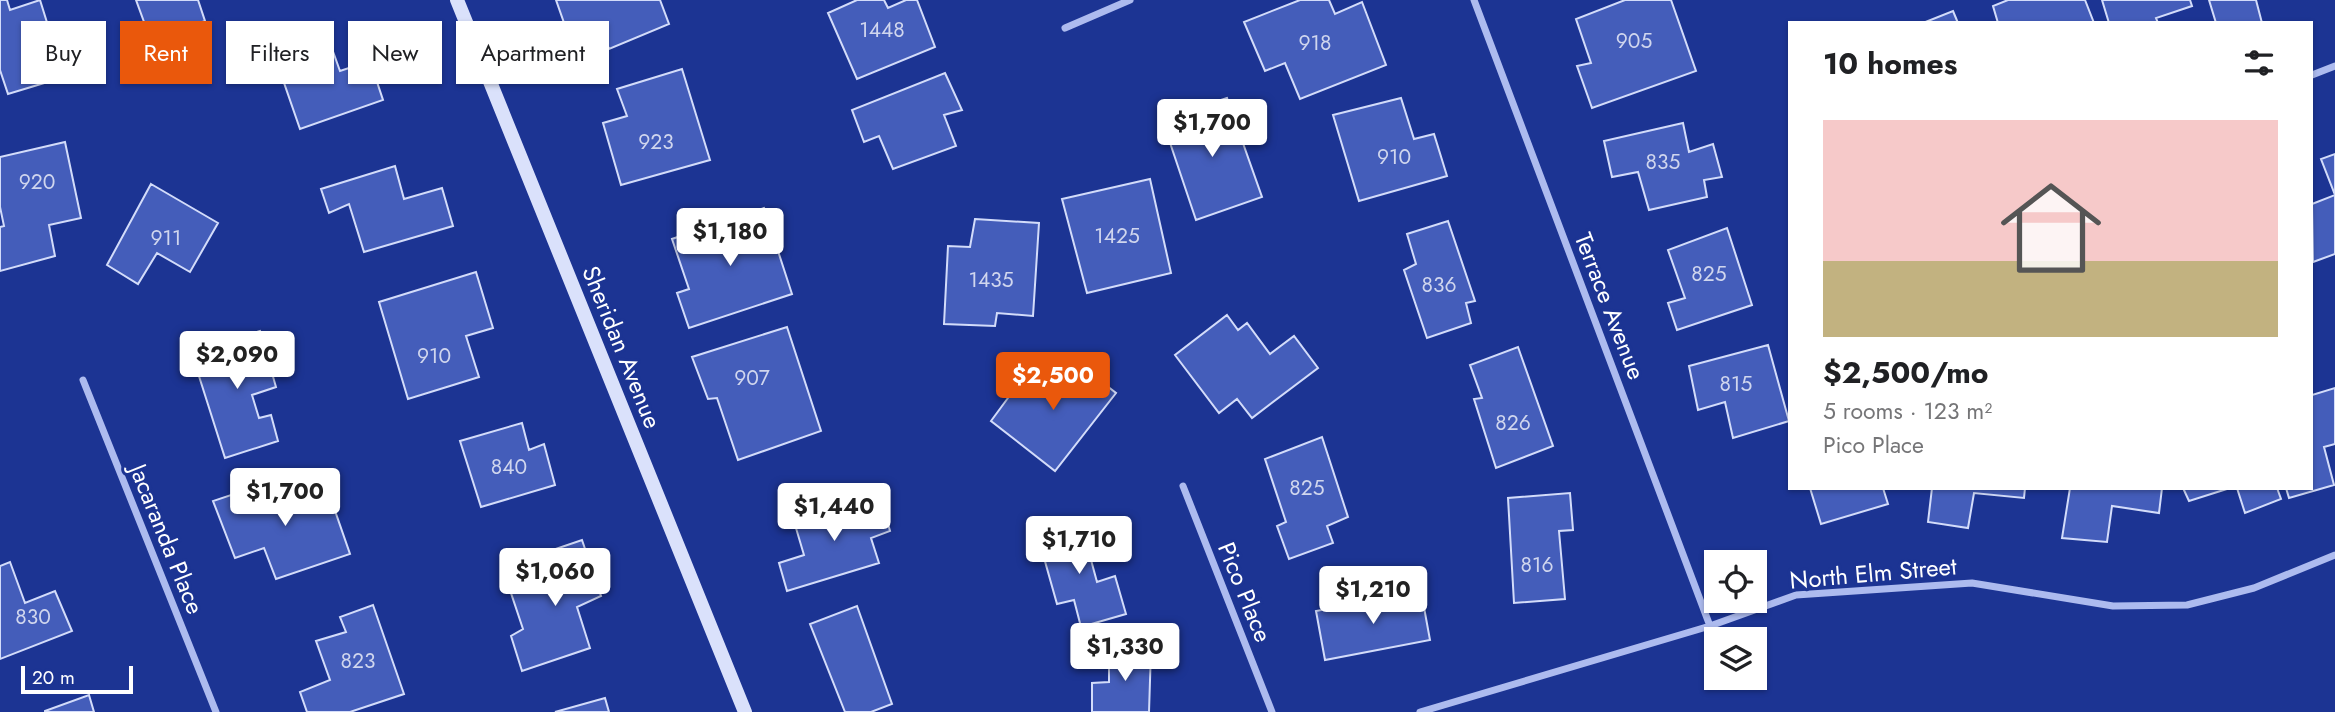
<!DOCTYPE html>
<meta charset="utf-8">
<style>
body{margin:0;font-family:Jost,sans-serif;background:#f6f6f6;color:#202124;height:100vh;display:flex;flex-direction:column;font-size:26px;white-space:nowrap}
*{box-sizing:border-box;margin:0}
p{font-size:23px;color:#757577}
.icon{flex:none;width:38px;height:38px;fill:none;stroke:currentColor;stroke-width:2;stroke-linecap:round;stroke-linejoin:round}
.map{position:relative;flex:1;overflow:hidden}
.panel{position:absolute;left:1788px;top:21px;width:525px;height:469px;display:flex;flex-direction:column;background:#fff;border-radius:0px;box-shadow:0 2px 5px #0004}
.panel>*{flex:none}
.guide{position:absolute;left:21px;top:21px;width:665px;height:63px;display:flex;gap:14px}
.buttons{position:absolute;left:1704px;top:550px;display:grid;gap:14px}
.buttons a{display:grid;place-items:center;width:63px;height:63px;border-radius:0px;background:#fff;box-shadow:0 2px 5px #0004;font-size:35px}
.scale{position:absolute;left:21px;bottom:18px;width:112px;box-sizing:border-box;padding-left:7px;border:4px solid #fff;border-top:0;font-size:19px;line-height:24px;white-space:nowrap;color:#fff;-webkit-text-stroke:5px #1c3493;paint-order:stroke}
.price{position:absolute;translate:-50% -60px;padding:0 16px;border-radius:7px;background:#fff;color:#222;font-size:23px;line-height:46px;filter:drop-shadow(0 2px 4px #0008)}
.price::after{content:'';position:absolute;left:50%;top:42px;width:21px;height:16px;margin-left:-10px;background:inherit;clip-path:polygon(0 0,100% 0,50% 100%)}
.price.selected{background:#ea580c;color:#fff}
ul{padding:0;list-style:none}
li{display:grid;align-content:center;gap:14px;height:371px;padding:0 35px}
li span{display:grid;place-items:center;height:217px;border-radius:0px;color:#555}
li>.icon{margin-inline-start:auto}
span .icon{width:126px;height:126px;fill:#fffc;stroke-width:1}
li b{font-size:30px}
h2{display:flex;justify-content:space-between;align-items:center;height:84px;padding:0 35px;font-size:30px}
.chip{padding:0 24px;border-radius:0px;background:#fff;box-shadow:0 2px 5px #0004;font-size:24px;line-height:63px}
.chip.selected{background:#ea580c;color:#fff}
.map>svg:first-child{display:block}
</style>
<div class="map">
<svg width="2335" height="712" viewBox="0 0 2335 712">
<rect width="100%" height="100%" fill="#1c3493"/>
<path fill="#445dba" stroke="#d3dcfa" stroke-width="2" d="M0,0H7L10,10L40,0L64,77L8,94L0,70Z
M136,0H198L205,21L151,41Z
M556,0H660L669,24L609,49L599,25L569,37Z
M857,0H884L888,8L906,0H917L935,47L857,79L828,13Z
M1300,0H1329L1335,14L1362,2L1386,65L1300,99L1285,63L1265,71L1244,22Z
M1625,0H1671L1696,71L1592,108L1577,66L1591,63L1576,19Z
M2008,0H2085L2094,23H1998L1993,6Z
M2102,0H2190L2192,6L2156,18L2158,23H2109Z
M2209,0H2256L2262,23H2216Z
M1953,11L1958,23H1923Z
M326,32L340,71L370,61L383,100L300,129L273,51Z
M682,69L710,160L621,185L603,123L627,116L617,89Z
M945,73L962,110L944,115L956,146L893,169L879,136L864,142L852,110Z
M1227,98L1262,197L1196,220L1162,119Z
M1401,98L1414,139L1434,134L1447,176L1359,201L1333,115Z
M1683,123L1689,152L1713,144L1722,177L1704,180L1707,197L1649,210L1638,172L1612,177L1604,141Z
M65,142L81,218L49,225L55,256L0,271V227L4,226L0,207V157Z
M2335,154V195L2321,159Z
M395,166L404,199L442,188L453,226L364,252L349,204L329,213L321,189Z
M1150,179L1171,273L1087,293L1062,199Z
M151,184L218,223L190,272L157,253L138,284L107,265Z
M2335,195V254L2313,262L2312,204Z
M764,208L792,294L689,328L677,293L689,289L672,239Z
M975,219L1039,223L1033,316L997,313L995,326L944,324L948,246L970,247Z
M1448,221L1475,301L1466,303L1471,323L1427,338L1404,270L1416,264L1407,234Z
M1727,228L1752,305L1677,330L1668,303L1685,298L1668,250Z
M476,272L493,328L466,336L479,377L408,399L379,302Z
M1227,315L1238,330L1247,323L1270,354L1294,336L1318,368L1252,418L1237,399L1219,413L1175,355Z
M787,327L821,431L738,460L717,398L708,399L692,357Z
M260,331L276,387L252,395L259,418L271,415L278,441L225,458L191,351Z
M1768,345L1789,421L1733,438L1725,402L1698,410L1689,366Z
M1518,347L1553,446L1496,468L1474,399L1482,398L1470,365Z
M1076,362L1116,393L1055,471L991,421L1033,364L1058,384Z
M2335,388V444L2324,447L2334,485L2289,498L2286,488H2312V395Z
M522,423L529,450L544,444L555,485L481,507L460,441Z
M1322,437L1348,517L1327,526L1333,543L1289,559L1277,526L1286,522L1265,459Z
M325,482L350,554L276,579L264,548L235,558L213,501L252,488L257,505Z
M1810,488H1883L1888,504L1821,524Z
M1932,488H2025L2024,498L1974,493L1968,528L1928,522Z
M2070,488H2162L2159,513L2112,506L2107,542L2062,538Z
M2183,488H2230L2189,501Z
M2237,488H2277L2281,499L2245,513Z
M1570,493L1573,530L1559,531L1565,599L1514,603L1508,498Z
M855,499L860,513L883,506L890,531L871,538L879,563L787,591L779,563L804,555L793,518Z
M1081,523L1097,582L1115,576L1126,614L1081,627L1074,600L1057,604L1037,533Z
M582,540L601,596L577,607L590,648L522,671L511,636L523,629L510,590L548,576L544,553Z
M10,562L25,603L55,591L72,631L0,659V566Z
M1421,591L1430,640L1325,660L1316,611Z
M373,605L404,694L350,712H307L300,692L330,680L316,641L346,632L340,617Z
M857,606L892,704L871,712H845L810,624Z
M1109,649H1151L1149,712H1092V683L1109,682Z
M89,695L94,712H45V711Z
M605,698L609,712H555Z"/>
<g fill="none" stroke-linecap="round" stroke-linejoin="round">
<path stroke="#adbbef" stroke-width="7" d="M1474,0L1710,626
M1065,28L1130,0
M2312,75L2335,66
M83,380L216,712
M1183,486L1272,712
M1420,712L1710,626L1796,595L1972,583L2113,606L2187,605L2254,588L2335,555"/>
<path stroke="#dae1fb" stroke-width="14" d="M457,0L745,712"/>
</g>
<g text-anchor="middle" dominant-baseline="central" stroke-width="6" stroke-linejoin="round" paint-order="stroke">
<g font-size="21" fill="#d0d6ee">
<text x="882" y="30">1448</text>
<text x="1634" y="41">905</text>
<text x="1315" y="43">918</text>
<text x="656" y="142">923</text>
<text x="1394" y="157">910</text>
<text x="1663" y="162">835</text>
<text x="37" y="182">920</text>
<text x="1117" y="236">1425</text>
<text x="166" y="238">911</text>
<text x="1709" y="274">825</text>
<text x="991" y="280">1435</text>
<text x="1439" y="285">836</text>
<text x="434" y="356">910</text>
<text x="752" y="378">907</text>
<text x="1736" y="384">815</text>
<text x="1513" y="423">826</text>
<text x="509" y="467">840</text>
<text x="1307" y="488">825</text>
<text x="1537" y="565">816</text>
<text x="33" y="617">830</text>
<text x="358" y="661">823</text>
</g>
<g font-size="24" fill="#fff" stroke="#1c3493">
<text transform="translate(1610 306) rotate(69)">Terrace Avenue</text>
<text transform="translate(622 347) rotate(68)">Sheridan Avenue</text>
<text transform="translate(167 539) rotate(68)">Jacaranda Place</text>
<text transform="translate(1873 573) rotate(-5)">North Elm Street</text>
<text transform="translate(1245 592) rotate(68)">Pico Place</text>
</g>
</g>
</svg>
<div class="buttons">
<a><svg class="icon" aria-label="locate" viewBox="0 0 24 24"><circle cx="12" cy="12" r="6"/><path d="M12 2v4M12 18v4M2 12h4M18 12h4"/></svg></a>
<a><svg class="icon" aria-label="layers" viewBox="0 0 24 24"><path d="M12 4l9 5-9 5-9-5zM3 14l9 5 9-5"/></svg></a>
</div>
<div class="scale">20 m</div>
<b class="price" style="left:1212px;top:159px">$1,700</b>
<b class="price" style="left:730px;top:268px">$1,180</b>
<b class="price" style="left:237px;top:391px">$2,090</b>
<b class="price selected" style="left:1053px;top:412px">$2,500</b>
<b class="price" style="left:285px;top:528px">$1,700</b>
<b class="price" style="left:834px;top:543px">$1,440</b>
<b class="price" style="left:1079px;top:576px">$1,710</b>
<b class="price" style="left:555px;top:608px">$1,060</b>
<b class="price" style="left:1373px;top:626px">$1,210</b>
<b class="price" style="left:1125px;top:683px">$1,330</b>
<div class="guide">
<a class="chip">Buy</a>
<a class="chip selected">Rent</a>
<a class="chip">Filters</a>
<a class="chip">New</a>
<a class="chip">Apartment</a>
</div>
<section class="panel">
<h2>10 homes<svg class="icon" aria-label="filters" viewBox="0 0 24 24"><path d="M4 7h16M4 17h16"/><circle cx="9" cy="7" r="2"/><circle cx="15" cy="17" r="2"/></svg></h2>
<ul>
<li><span style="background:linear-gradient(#f6c9c9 65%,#c2b280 0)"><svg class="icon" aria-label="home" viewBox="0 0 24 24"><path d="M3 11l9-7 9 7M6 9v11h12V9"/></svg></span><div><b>$2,500/mo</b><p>5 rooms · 123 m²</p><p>Pico Place</p></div></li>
</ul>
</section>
</div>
